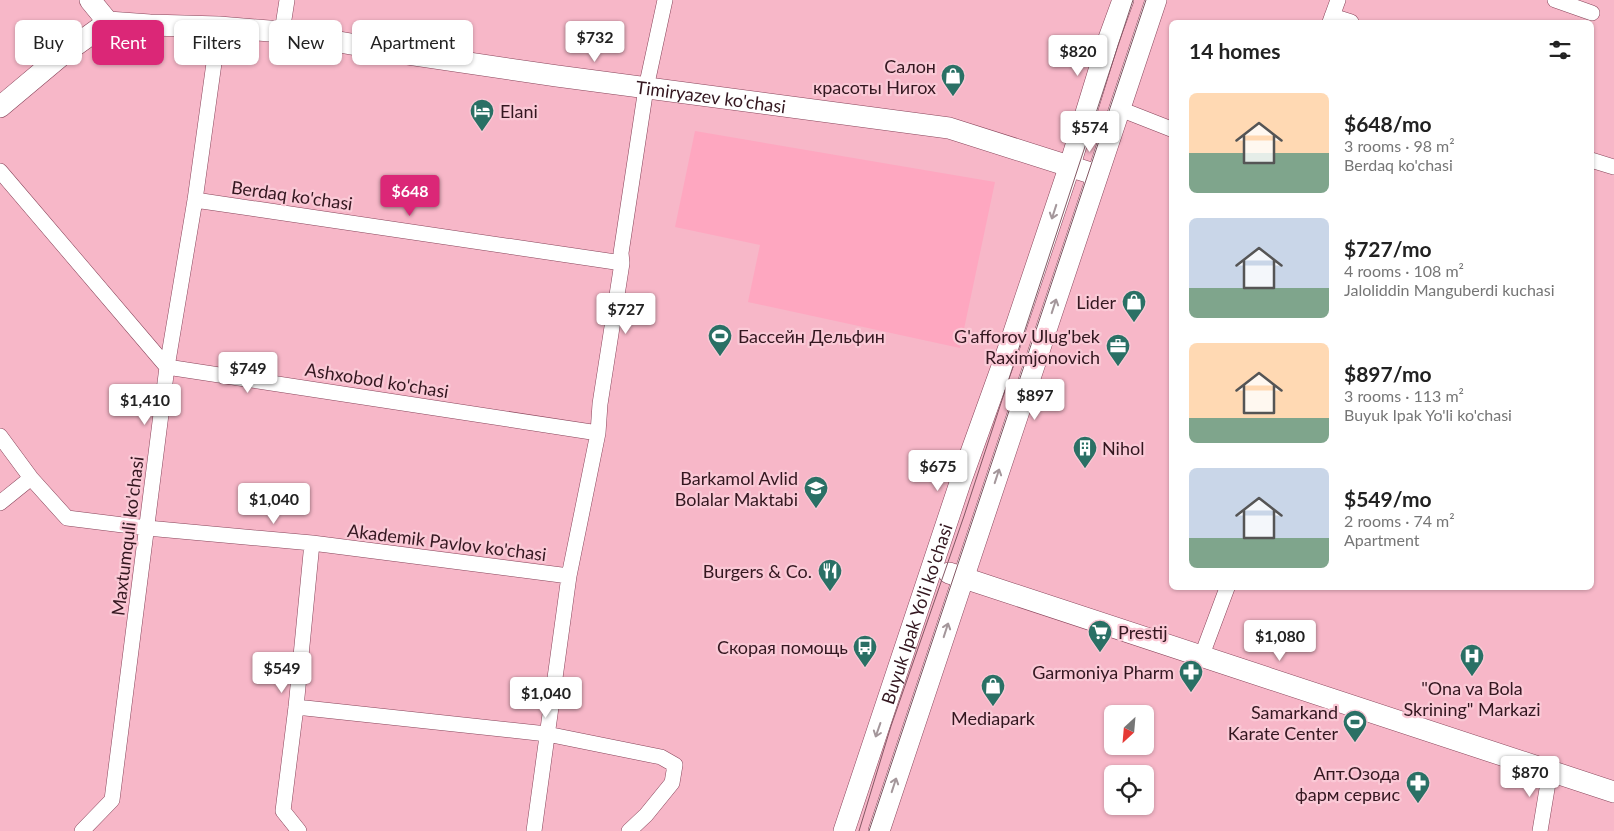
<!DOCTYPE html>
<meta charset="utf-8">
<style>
body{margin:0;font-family:Lato,sans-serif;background:#f6f6f6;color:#222;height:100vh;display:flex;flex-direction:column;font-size:19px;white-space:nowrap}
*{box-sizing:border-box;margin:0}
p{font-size:16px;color:#767676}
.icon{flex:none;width:28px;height:28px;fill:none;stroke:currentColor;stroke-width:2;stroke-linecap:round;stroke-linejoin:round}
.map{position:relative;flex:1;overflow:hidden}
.sheet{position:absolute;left:1169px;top:20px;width:425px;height:570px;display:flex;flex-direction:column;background:#fff;border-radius:8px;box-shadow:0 1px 4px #0004}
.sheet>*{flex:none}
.hud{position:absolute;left:15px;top:20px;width:475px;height:45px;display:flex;gap:10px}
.needle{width:32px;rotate:206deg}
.buttons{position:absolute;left:1104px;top:705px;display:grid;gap:10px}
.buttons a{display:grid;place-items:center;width:50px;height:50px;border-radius:8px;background:#fff;box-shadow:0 1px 4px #0004;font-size:25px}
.price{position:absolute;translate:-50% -42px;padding:0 11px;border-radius:5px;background:#fff;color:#222;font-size:16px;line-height:32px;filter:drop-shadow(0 1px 2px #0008)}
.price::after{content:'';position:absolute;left:50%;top:30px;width:15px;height:11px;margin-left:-8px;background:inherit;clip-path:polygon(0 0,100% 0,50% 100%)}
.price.selected{background:#db2777;color:#fff}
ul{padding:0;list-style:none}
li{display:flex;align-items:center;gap:15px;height:125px;padding:0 20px}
li span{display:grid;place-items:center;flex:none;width:140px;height:100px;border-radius:8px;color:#555}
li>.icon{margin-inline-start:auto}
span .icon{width:60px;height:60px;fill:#fffc;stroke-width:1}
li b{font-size:21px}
h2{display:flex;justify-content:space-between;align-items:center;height:60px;padding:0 20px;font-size:21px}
.tag{padding:0 18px;border-radius:8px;background:#fff;box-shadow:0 1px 4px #0004;font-size:18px;line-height:45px}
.tag.selected{background:#db2777;color:#fff}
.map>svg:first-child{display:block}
</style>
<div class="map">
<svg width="1614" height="831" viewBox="0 0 1614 831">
<rect width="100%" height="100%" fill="#f7b7c8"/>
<path fill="#fea7c0" d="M695,131L995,182L960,348L748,302L760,245L675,227Z"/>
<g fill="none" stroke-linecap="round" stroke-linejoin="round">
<defs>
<path id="street" d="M1555,0L1592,13
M1332,16L1351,22
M1330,22L1338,0
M282,32L287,0
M1120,109L1171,129
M1591,160L1614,167
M0,171L167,367L598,433
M195,200L622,263
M0,436L31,478L67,518L147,528L312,543L569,576
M0,503L31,478
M1202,655L1227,588
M296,707L547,734L661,757L675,765L672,783L646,815L629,831
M82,831L112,800L167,367L195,200L219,27
M299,831L283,811L296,707L312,543
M534,831L569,576L598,433L600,404L622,263L621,253L646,88L665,0
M1540,831L1550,771"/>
<g id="secondary">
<path d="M90,0L108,22"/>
<path id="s1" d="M108,22L150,25L219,27L282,32L408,54L557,76L949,128L1097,175"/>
<path d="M0,107L62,55L108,22"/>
<path d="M949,573L1614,792"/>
<path id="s2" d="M844,831L960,483L1009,347L1070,165L1108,41L1123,0"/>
<path d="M879,831L1156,0"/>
</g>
</defs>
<use href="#street" stroke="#88445a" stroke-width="16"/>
<use href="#secondary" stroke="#88445a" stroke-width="22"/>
<use href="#street" stroke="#fff" stroke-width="15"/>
<use href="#secondary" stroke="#fff" stroke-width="21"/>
<path stroke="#835864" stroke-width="1" d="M859,831L891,726L964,516L1133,0
M869,831L1146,0"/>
</g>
<defs><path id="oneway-shaft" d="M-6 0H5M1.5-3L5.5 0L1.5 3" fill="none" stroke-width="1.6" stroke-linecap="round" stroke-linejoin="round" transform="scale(1.25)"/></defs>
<g stroke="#a4979b">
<use href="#oneway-shaft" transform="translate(1054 212) rotate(108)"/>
<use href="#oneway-shaft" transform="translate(1054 306) rotate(-72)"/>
<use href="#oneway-shaft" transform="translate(997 476) rotate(-72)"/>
<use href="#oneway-shaft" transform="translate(946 630) rotate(-72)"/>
<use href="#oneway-shaft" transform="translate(878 730) rotate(109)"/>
<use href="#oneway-shaft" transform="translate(894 785) rotate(-72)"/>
</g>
<defs>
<symbol id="shop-pin" viewBox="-11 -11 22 30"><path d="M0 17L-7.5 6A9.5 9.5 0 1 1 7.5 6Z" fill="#2a7065" stroke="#fac9d6"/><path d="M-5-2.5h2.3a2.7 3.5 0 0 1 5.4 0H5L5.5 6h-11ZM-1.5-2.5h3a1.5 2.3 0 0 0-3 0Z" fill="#fff"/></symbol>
<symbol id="hotel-pin" viewBox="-11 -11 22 30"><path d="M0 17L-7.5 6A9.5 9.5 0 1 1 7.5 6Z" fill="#2a7065" stroke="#fac9d6"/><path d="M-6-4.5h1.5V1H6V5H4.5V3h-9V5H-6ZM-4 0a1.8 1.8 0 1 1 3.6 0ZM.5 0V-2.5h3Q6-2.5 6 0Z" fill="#fff"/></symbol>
<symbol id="stadium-pin" viewBox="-11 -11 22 30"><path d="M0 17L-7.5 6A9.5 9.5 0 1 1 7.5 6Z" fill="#2a7065" stroke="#fac9d6"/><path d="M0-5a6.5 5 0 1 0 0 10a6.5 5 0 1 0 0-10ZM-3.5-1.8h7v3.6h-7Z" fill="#fff"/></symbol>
<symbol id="office-pin" viewBox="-11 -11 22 30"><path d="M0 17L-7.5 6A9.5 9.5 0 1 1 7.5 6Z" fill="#2a7065" stroke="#fac9d6"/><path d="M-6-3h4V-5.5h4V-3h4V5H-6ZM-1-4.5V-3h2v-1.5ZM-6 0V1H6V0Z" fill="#fff"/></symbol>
<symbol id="building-pin" viewBox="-11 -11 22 30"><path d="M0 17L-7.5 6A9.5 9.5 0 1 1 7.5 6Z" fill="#2a7065" stroke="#fac9d6"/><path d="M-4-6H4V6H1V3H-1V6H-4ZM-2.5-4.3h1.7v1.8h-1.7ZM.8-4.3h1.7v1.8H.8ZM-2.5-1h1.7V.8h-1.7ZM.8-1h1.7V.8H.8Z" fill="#fff"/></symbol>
<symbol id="school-pin" viewBox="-11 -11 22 30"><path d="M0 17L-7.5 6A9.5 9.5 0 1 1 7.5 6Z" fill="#2a7065" stroke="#fac9d6"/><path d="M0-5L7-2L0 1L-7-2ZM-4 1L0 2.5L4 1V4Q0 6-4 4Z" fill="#fff"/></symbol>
<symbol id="restaurant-pin" viewBox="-11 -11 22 30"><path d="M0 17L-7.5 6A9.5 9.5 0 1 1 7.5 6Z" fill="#2a7065" stroke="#fac9d6"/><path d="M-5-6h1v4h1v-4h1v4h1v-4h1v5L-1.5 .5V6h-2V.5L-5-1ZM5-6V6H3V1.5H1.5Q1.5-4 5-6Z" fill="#fff"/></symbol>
<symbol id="supermarket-pin" viewBox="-11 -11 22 30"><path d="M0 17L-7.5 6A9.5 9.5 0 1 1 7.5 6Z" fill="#2a7065" stroke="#fac9d6"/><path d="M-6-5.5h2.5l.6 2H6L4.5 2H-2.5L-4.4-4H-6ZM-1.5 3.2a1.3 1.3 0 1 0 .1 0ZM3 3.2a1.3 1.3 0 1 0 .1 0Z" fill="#fff"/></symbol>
<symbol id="bus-pin" viewBox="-11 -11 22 30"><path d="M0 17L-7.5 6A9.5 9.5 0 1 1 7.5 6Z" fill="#2a7065" stroke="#fac9d6"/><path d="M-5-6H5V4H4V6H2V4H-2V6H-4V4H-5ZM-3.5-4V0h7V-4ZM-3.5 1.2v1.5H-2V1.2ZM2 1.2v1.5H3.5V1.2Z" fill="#fff"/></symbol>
<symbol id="hospital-pin" viewBox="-11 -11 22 30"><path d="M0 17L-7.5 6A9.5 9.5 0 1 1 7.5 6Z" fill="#2a7065" stroke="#fac9d6"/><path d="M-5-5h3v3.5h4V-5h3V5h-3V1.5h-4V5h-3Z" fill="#fff"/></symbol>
<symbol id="pharmacy-pin" viewBox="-11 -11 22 30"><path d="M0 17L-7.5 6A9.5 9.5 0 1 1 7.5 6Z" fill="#2a7065" stroke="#fac9d6"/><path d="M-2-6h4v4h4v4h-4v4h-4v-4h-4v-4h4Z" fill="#fff"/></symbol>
</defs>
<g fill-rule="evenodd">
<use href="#shop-pin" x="939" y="62" width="28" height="38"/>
<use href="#hotel-pin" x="468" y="97" width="28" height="38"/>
<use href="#shop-pin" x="1120" y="288" width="28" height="38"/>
<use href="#stadium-pin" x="706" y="322" width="28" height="38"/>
<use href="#office-pin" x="1104" y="332" width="28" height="38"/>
<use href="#building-pin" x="1071" y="434" width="28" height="38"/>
<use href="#school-pin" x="802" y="474" width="28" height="38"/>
<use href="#restaurant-pin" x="816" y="557" width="28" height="38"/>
<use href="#supermarket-pin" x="1086" y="618" width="28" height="38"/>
<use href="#bus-pin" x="851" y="633" width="28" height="38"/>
<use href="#hospital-pin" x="1458" y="642" width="28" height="38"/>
<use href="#pharmacy-pin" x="1177" y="658" width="28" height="38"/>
<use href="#shop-pin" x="979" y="672" width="28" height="38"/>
<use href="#stadium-pin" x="1341" y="708" width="28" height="38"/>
<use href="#pharmacy-pin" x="1404" y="769" width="28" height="38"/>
</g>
<g text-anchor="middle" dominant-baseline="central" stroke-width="4.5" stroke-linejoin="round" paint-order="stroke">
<g font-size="18" fill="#341720" stroke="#fac9d6" text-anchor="end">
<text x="936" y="66">Салон<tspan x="936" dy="21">красоты Нигох</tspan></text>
<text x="500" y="111" text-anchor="start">Elani</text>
<text x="1116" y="302">Lider</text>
<text x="738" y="336" text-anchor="start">Бассейн Дельфин</text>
<text x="1100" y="336">G'afforov Ulug'bek<tspan x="1100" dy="21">Raximjonovich</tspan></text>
<text x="1102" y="448" text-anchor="start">Nihol</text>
<text x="798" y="478">Barkamol Avlid<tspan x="798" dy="21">Bolalar Maktabi</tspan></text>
<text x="812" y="571">Burgers &amp; Co.</text>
<text x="1118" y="632" text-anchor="start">Prestij</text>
<text x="848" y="647">Скорая помощь</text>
<text x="1174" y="672">Garmoniya Pharm</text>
<text x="1472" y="688" text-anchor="middle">"Ona va Bola<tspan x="1472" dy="21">Skrining" Markazi</tspan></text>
<text x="1338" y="712">Samarkand<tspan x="1338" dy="21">Karate Center</tspan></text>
<text x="993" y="718" text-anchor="middle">Mediapark</text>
<text x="1400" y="773">Апт.Озода<tspan x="1400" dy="21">фарм сервис</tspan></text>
</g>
<g font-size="18" fill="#341720" stroke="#fac9d6">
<text stroke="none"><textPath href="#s1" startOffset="608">Timiryazev ko'chasi</textPath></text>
<text transform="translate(292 195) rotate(8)">Berdaq ko'chasi</text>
<text transform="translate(377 380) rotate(9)">Ashxobod ko'chasi</text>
<text transform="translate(127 536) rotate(-83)">Maxtumquli ko'chasi</text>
<text transform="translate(447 542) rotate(7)">Akademik Pavlov ko'chasi</text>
<text stroke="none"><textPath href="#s2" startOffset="229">Buyuk Ipak Yo'li ko'chasi</textPath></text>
</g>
</g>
</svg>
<div class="buttons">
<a><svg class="needle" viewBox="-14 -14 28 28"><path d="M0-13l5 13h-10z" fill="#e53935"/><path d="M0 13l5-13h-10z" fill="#767676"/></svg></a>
<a><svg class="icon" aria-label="locate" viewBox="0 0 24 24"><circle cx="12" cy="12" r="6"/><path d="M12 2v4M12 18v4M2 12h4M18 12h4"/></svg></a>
</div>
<b class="price" style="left:595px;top:63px">$732</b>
<b class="price" style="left:1078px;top:77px">$820</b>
<b class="price" style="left:1090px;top:153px">$574</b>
<b class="price selected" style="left:410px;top:217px">$648</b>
<b class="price" style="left:626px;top:335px">$727</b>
<b class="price" style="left:248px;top:394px">$749</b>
<b class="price" style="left:1035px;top:421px">$897</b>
<b class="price" style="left:145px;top:426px">$1,410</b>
<b class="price" style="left:938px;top:492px">$675</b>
<b class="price" style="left:274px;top:525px">$1,040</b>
<b class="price" style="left:1280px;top:662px">$1,080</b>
<b class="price" style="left:282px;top:694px">$549</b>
<b class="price" style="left:546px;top:719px">$1,040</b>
<b class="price" style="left:1530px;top:798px">$870</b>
<div class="hud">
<a class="tag">Buy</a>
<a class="tag selected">Rent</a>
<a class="tag">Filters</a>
<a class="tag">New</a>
<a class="tag">Apartment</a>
</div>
<section class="sheet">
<h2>14 homes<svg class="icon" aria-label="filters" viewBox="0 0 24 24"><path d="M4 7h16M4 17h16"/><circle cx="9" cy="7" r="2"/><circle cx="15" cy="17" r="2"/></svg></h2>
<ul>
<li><span style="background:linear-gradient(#ffd9b3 60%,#7fa58c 0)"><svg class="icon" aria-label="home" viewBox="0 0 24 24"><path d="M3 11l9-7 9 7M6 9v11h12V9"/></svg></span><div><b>$648/mo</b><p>3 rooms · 98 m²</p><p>Berdaq ko'chasi</p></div></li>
<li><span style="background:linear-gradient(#c9d6e8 70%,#7fa58c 0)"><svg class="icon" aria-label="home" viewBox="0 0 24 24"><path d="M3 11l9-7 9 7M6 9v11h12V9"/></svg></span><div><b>$727/mo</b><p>4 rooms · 108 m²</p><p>Jaloliddin Manguberdi kuchasi</p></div></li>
<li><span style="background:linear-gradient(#ffd9b3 75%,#7fa58c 0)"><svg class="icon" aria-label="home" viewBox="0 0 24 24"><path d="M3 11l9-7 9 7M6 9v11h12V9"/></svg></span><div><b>$897/mo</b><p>3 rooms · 113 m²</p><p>Buyuk Ipak Yo'li ko'chasi</p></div></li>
<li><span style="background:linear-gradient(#c9d6e8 70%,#7fa58c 0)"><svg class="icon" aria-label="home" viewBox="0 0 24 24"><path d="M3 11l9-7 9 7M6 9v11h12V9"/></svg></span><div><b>$549/mo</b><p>2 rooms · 74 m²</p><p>Apartment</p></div></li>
</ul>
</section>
</div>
